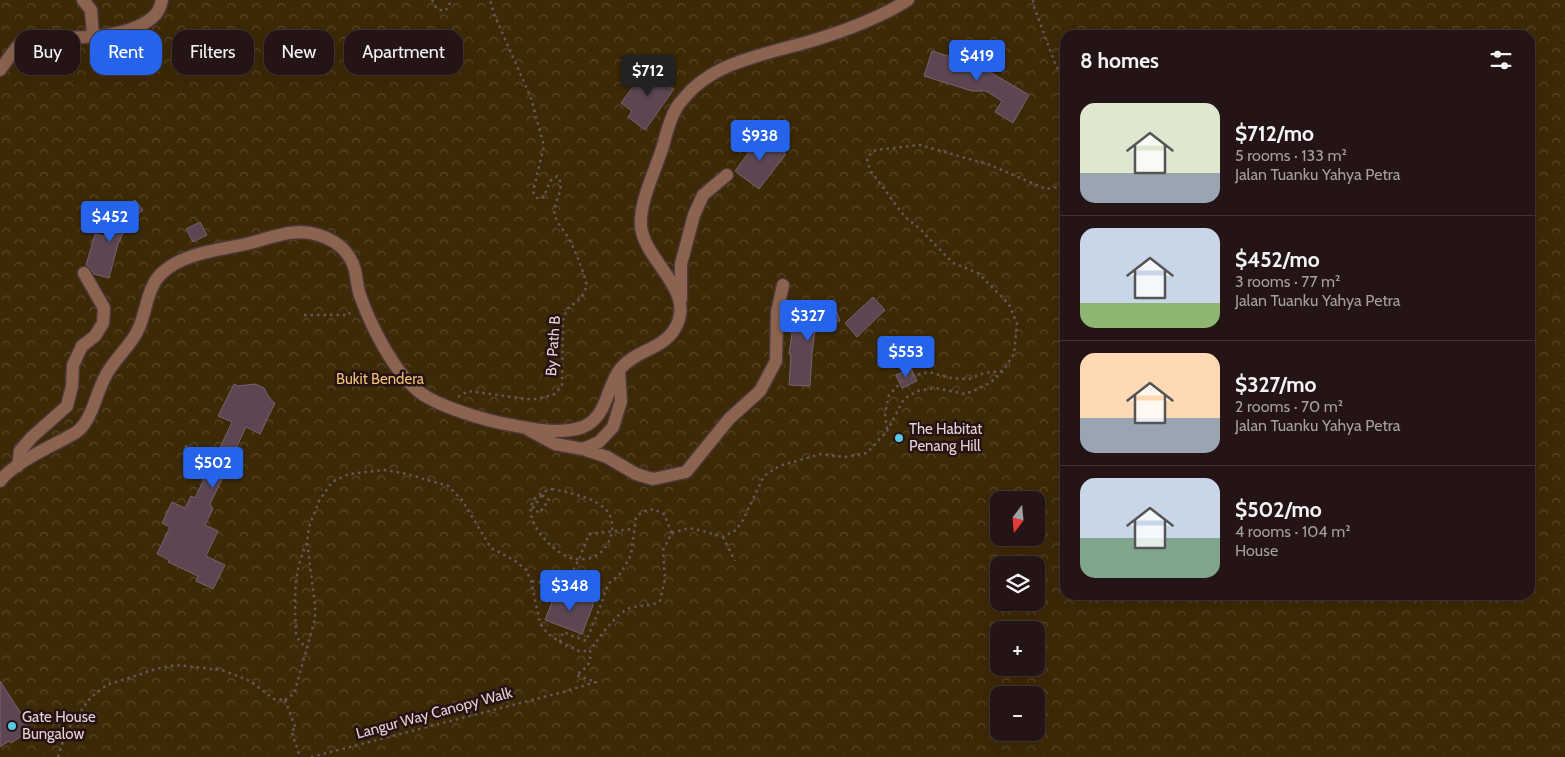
<!DOCTYPE html>
<meta charset="utf-8">
<style>
body{margin:0;font-family:Cabin,sans-serif;background:#302122;color:#f1f3f6;height:100vh;display:flex;flex-direction:column;font-size:19px;white-space:nowrap}
*{box-sizing:border-box;margin:0}
p{font-size:16px;color:#a39ea0}
.icon{flex:none;width:28px;height:28px;fill:none;stroke:currentColor;stroke-width:2;stroke-linecap:round;stroke-linejoin:round}
.map{position:relative;flex:1;overflow:hidden}
.side{position:absolute;left:1060px;top:30px;width:475px;height:570px;display:flex;flex-direction:column;background:#241415;border-radius:15px;box-shadow:0 5px 20px #0002,0 0 0 1px #413334}
.side>*{flex:none}
.hud{position:absolute;left:15px;top:30px;width:475px;height:45px;display:flex;gap:10px}
.needle{width:32px;rotate:196deg}
.fabs{position:absolute;left:990px;top:491px;display:grid;gap:10px}
.fabs a{display:grid;place-items:center;width:55px;height:55px;border-radius:10px;background:#241415;box-shadow:0 5px 20px #0002,0 0 0 1px #413334;font-size:25px}
.price{position:absolute;translate:-50% -42px;padding:0 11px;border-radius:5px;background:#2563eb;color:#fff;font-size:16px;line-height:32px;filter:drop-shadow(0 1px 2px #0008)}
.price::after{content:'';position:absolute;left:50%;top:30px;width:15px;height:11px;margin-left:-8px;background:inherit;clip-path:polygon(0 0,100% 0,50% 100%)}
.price.active{background:#222;color:#fff}
ul{padding:0;list-style:none}
li{display:flex;align-items:center;gap:15px;height:125px;padding:0 20px}
li+li{border-top:1px solid #413334}
li span{display:grid;place-items:center;flex:none;width:140px;height:100px;border-radius:15px;color:#555}
li>.icon{margin-inline-start:auto}
span .icon{width:60px;height:60px;fill:#fffc;stroke-width:1}
li b{font-size:21px}
h2{display:flex;justify-content:space-between;align-items:center;height:60px;padding:0 20px;font-size:21px}
.pill{padding:0 18px;border-radius:15px;background:#241415;box-shadow:0 5px 20px #0002,0 0 0 1px #413334;font-size:18px;line-height:45px}
.pill.active{background:#2563eb;color:#fff}
.map>svg:first-child{display:block}
</style>
<div class="map">
<svg width="1565" height="757" viewBox="0 0 1565 757">
<defs>
<pattern id="park-crowns" width="20" height="18" patternUnits="userSpaceOnUse" patternTransform="scale(1.25)"><rect width="20" height="18" fill="#3c2906"/><path d="M2 6a3 3 0 1 1 6 0M12 15a3 3 0 1 1 6 0" fill="none" stroke="#584729"/></pattern>
</defs>
<rect width="100%" height="100%" fill="#301b1c"/>
<path fill="url(#park-crowns)" fill-rule="evenodd" d="M0,0H1565V757H0ZM1065,35H1530V595H1065ZM999,500H1036V538H999ZM999,565H1036V602H999ZM999,630H1036V668H999ZM999,695H1036V732H999Z"/>
<path fill="#5b4652" stroke="#78626e" d="M932,51L980,66L1029,95L1013,123L995,112L1002,101L986,91H972L924,76Z
M662,69L675,78L670,86L674,89L645,130L628,117L632,111L621,103L644,72L655,79Z
M761,136L786,154L759,189L735,171Z
M135,200L143,210L128,223L118,244L109,278L94,274L91,269L86,265L95,234L107,237L118,216Z
M200,222L207,235L193,242L186,229Z
M873,297L885,310L857,337L845,323Z
M834,303L840,321L815,330L812,354L810,386L789,385L791,354H789L793,326L804,313Z
M911,368L917,381L902,388L896,375Z
M234,384L238,386L255,384L264,388L271,401L275,403L260,434L246,427L231,459L233,463L228,471L225,473L210,504L213,509L205,525L218,531L206,556L225,565L213,589L196,581L198,576L168,562L169,560L157,554L170,527L162,523L172,502L185,508L191,496L195,498L211,464V462L217,454L232,422L218,416Z
M557,589L594,603L582,634L545,620Z
M0,681L28,724L21,729L25,734L11,743L9,741L0,747Z"/>
<g fill="none" stroke-linecap="round" stroke-linejoin="round">
<defs>
<path id="minor" d="M83,0L91,10L93,36
M0,70C6,62 16,46 24,40C33,34 45,38 54,38C83,38 136,37 156,14C159,11 161,4 162,0
M681,299V264L694,215L703,195L727,175
M529,430L555,444L583,449L599,442L613,427L621,401L619,372
M583,449L607,457L636,474L653,479L686,472L729,419L760,391L776,361L777,312L783,285
M18,466L20,451L32,437L67,406L72,386L73,365L82,346L95,336L103,323L104,308L84,273
M0,481C13,464 47,448 66,438C71,435 75,434 79,430C92,418 96,395 104,379C112,361 128,349 137,332C147,313 146,288 162,273C184,252 222,250 250,243C266,239 284,232 300,232C325,233 348,245 355,270C357,279 357,289 361,298C372,328 393,370 417,390C435,406 487,421 511,425C533,429 561,435 583,427C608,417 606,386 621,368C635,351 662,349 674,330C699,291 644,262 641,226C639,203 655,171 662,149C666,136 669,120 676,109C678,104 682,101 685,97C714,62 766,54 808,42C842,32 878,19 908,0"/>
</defs>
<use href="#minor" stroke="#4d3839" stroke-width="15"/>
<path stroke="#685556" stroke-width="2.5" stroke-dasharray="2.5 4" stroke-linecap="butt" d="M432,0L437,9L444,11L449,7L450,0
M1033,0L1034,7L1056,66L1065,81
M304,315H349L351,308
M458,397L468,391L527,399H538L555,394L562,385L563,320L567,309L581,298L587,286C583,271 578,257 571,243C567,234 558,225 555,216C551,202 568,189 557,176L550,181L544,197L538,199L533,192L544,146L531,98L494,14L490,0
M887,429L885,414L889,395L906,377L929,372L950,378L969,379L984,373L1003,371
M185,446L213,459
M542,495L549,500L539,513L533,508Z
M723,537L735,561
M307,543C292,574 295,601 296,635L300,642L307,648
M532,581C573,589 576,566 589,534L633,529
M560,642L563,632L586,641L599,610L608,584L621,573L631,555L636,518L642,512L653,509L664,514L672,533
M285,700L294,694L315,619V604L307,542L309,527L319,501L332,482L349,474L385,470L407,474L448,486L462,500L491,548L514,560L526,570L531,581L540,623L547,633L560,642L579,651H590
M285,700L296,729L291,730L300,757
M58,757L66,732L91,697L107,685L156,669L176,665L222,670L250,681L274,699L285,700
M311,757L563,692L596,682L576,675C586,668 592,664 590,651C597,640 617,612 630,608C640,605 650,607 660,601L665,579L663,550L672,533L689,528L703,531L723,537L736,530L743,520L764,476L779,466L821,454L845,457L867,453L887,431L904,399L917,391L936,388L965,394L980,388L991,382L1003,371L1014,354L1017,324L1009,304L978,273L953,263L919,228L905,217L870,170L867,159L871,153L876,150L920,145L990,165L1046,189L1065,186"/>
<use href="#minor" stroke="#8b634f" stroke-width="12"/>
<path stroke="#685556" stroke-width="2.5" stroke-dasharray="2.5 4" stroke-linecap="butt" d="M552,489C579,495 625,502 609,541C605,549 599,556 590,558C581,560 572,560 564,555C539,541 510,500 552,489Z"/>
</g>
<g fill="#58c9e3" stroke="#261113" stroke-width="2">
<circle cx="899" cy="438" r="5"/>
<circle cx="12" cy="726" r="5"/>
</g>
<g text-anchor="middle" dominant-baseline="central" stroke-width="5" stroke-linejoin="round" paint-order="stroke">
<g font-size="15" fill="#e3d3d4" stroke="#261113">
<text transform="translate(553 346) rotate(-86)">By Path B</text>
<text transform="translate(434 713) rotate(-15)">Langur Way Canopy Walk</text>
</g>
<g font-size="15" fill="#eec179" stroke="#261113">
<text x="380" y="379">Bukit Bendera</text>
</g>
<g font-size="15" fill="#e3d3d4" stroke="#261113" text-anchor="start">
<text x="909" y="429">The Habitat<tspan x="909" dy="17">Penang Hill</tspan></text>
<text x="22" y="717">Gate House<tspan x="22" dy="17">Bungalow</tspan></text>
</g>
</g>
</svg>
<div class="fabs">
<a><svg class="needle" viewBox="-14 -14 28 28"><path d="M0-13l5 13h-10z" fill="#e53935"/><path d="M0 13l5-13h-10z" fill="#a39ea0"/></svg></a>
<a><svg class="icon" aria-label="layers" viewBox="0 0 24 24"><path d="M12 4l9 5-9 5-9-5zM3 14l9 5 9-5"/></svg></a>
<a>+</a>
<a>−</a>
</div>
<b class="price" style="left:977px;top:82px">$419</b>
<b class="price active" style="left:648px;top:97px">$712</b>
<b class="price" style="left:760px;top:162px">$938</b>
<b class="price" style="left:110px;top:243px">$452</b>
<b class="price" style="left:808px;top:342px">$327</b>
<b class="price" style="left:906px;top:378px">$553</b>
<b class="price" style="left:213px;top:489px">$502</b>
<b class="price" style="left:570px;top:612px">$348</b>
<div class="hud">
<a class="pill">Buy</a>
<a class="pill active">Rent</a>
<a class="pill">Filters</a>
<a class="pill">New</a>
<a class="pill">Apartment</a>
</div>
<section class="side">
<h2>8 homes<svg class="icon" aria-label="filters" viewBox="0 0 24 24"><path d="M4 7h16M4 17h16"/><circle cx="9" cy="7" r="2"/><circle cx="15" cy="17" r="2"/></svg></h2>
<ul>
<li><span style="background:linear-gradient(#dfe7d0 70%,#9aa5b1 0)"><svg class="icon" aria-label="home" viewBox="0 0 24 24"><path d="M3 11l9-7 9 7M6 9v11h12V9"/></svg></span><div><b>$712/mo</b><p>5 rooms · 133 m²</p><p>Jalan Tuanku Yahya Petra</p></div></li>
<li><span style="background:linear-gradient(#c9d6e8 75%,#8fb573 0)"><svg class="icon" aria-label="home" viewBox="0 0 24 24"><path d="M3 11l9-7 9 7M6 9v11h12V9"/></svg></span><div><b>$452/mo</b><p>3 rooms · 77 m²</p><p>Jalan Tuanku Yahya Petra</p></div></li>
<li><span style="background:linear-gradient(#ffd9b3 65%,#9aa5b1 0)"><svg class="icon" aria-label="home" viewBox="0 0 24 24"><path d="M3 11l9-7 9 7M6 9v11h12V9"/></svg></span><div><b>$327/mo</b><p>2 rooms · 70 m²</p><p>Jalan Tuanku Yahya Petra</p></div></li>
<li><span style="background:linear-gradient(#c9d6e8 60%,#7fa58c 0)"><svg class="icon" aria-label="home" viewBox="0 0 24 24"><path d="M3 11l9-7 9 7M6 9v11h12V9"/></svg></span><div><b>$502/mo</b><p>4 rooms · 104 m²</p><p>House</p></div></li>
</ul>
</section>
</div>
